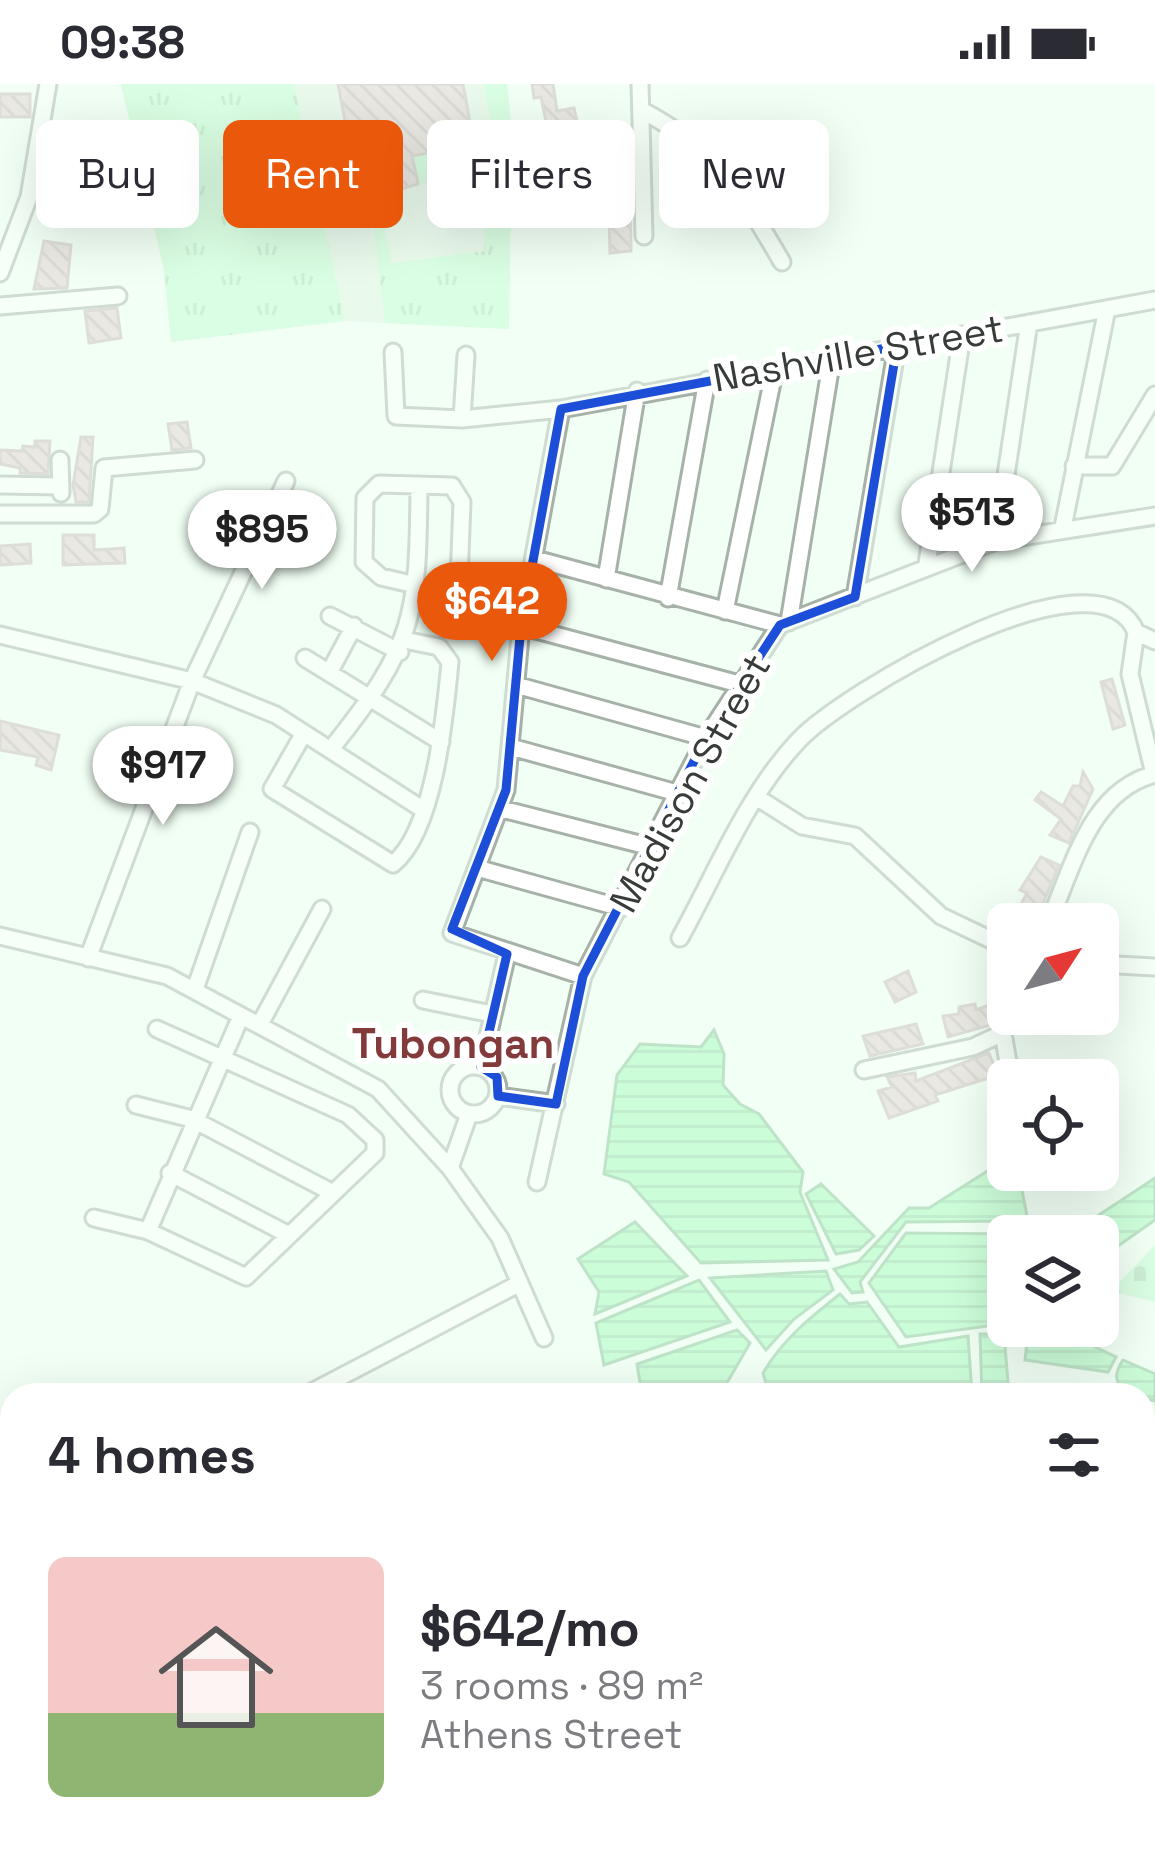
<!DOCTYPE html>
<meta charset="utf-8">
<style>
body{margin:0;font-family:"Space Grotesk",sans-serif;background:#f2f2f3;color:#2b2b33;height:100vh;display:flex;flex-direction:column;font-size:45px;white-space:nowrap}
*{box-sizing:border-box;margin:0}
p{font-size:39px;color:#7c7c81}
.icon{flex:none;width:66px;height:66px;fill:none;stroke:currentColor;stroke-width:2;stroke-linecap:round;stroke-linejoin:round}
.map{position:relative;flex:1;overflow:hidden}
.panel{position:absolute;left:0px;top:1299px;width:1155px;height:471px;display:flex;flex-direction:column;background:#fff;border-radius:36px 36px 0 0;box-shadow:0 12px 48px #0002}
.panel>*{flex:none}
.hud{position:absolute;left:36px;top:36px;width:1083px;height:108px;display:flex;gap:24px}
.needle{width:78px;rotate:54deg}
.buttons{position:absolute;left:987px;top:819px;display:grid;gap:24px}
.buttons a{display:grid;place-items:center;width:132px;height:132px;border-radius:18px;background:#fff;box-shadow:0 12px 48px #0002;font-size:60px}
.price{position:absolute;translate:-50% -102px;padding:0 27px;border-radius:42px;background:#fff;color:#222;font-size:39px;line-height:78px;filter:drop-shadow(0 3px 6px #0008)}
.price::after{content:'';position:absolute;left:50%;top:72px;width:36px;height:27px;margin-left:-18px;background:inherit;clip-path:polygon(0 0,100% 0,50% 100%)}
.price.current{background:#ea580c;color:#fff}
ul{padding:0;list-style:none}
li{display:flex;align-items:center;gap:36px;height:300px;padding:0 48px}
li+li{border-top:3px solid #e1e1e2}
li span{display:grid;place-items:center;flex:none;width:336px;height:240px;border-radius:18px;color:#555}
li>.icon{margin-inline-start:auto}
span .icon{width:144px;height:144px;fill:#fffc;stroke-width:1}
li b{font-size:51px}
h2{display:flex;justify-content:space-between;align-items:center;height:144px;padding:0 48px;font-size:51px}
.tag{padding:0 42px;border-radius:18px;background:#fff;box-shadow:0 12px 48px #0002;font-size:42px;line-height:108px}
.tag.current{background:#ea580c;color:#fff}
.status{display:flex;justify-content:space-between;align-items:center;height:84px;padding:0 60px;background:#fff;direction:ltr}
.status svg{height:33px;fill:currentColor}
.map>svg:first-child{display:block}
</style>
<div class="status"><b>09:38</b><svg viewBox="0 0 49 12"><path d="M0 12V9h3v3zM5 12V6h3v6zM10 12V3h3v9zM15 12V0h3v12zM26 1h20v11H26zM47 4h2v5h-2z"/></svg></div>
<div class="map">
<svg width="1155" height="1768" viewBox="0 0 1155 1768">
<defs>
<pattern id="grass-tufts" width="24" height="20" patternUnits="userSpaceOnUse" patternTransform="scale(3)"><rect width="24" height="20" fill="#bffdce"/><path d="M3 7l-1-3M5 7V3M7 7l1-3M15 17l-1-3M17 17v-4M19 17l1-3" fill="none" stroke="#a5dab2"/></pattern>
<pattern id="cemetery-stones" width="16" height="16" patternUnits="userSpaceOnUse" patternTransform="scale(3)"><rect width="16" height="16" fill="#bffdce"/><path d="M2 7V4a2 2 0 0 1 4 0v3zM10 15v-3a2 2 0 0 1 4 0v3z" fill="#a5dab2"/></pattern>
<pattern id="water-rules" width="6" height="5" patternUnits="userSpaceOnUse" patternTransform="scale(3)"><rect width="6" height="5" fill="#a0fbb8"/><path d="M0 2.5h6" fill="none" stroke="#8ad89f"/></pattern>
<pattern id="building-back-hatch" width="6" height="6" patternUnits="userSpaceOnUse" patternTransform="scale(3)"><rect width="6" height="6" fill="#dfcdcc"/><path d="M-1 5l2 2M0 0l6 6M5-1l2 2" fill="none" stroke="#c0b1b0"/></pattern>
</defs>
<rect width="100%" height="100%" fill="#f1fff4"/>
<path fill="#e1f4e4" d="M121,0H507L512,47L509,245L345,237L171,258L163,182Z"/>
<path fill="url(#grass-tufts)" d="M121,0H294L345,237L171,258L164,185Z
M484,0H507L512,47L509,245L385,239L373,137L383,135L391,179L484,167L485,138L466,141L454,93L418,100L412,72L494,56Z"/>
<path fill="url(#cemetery-stones)" d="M1155,1161V1218L1111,1207Z"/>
<path fill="url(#water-rules)" stroke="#80c292" stroke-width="3" d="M714,946L724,970L723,1001L740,1020L759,1030L803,1088L800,1108L828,1176L701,1179L629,1098L604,1090L617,991L640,960L701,963Z
M1008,1074V1086H1018L1028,1137L906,1138L860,1198L863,1208L852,1209L834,1185L858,1178L909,1124H929Z
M1155,1094V1136L1098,1176V1152H1067Z
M821,1100L874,1152L859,1166L836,1170L806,1110Z
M635,1138L687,1192L595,1230L599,1208L578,1175Z
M906,1149L1016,1150L1008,1152L1003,1240L906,1253L869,1199Z
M826,1187L833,1206L794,1235L766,1266L710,1194Z
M699,1196L730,1238L604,1281L596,1239Z
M840,1210L849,1220L867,1218L899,1263L968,1252L972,1311H769L763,1289C782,1256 811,1233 840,1210Z
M1029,1242H1051L1116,1273L1108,1288L1025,1276Z
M737,1246L750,1259L720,1311H642L637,1280Z
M980,1250H1004L1009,1311H982Z
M1123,1276L1155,1290V1317C1135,1312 1103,1305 1123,1276Z
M1155,1643V1768H1009L1002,1758H1143V1647Z
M553,1758H718L725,1768H551Z
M732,1758H936L940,1768H738Z"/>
<path fill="url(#building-back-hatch)" stroke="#c8b7b6" stroke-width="3" d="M338,0H463L474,60L412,72L418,100L360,117Z
M532,0H553L557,27L574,24L582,61L552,67L541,13L534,14Z
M0,10H30V33H0Z
M608,91H630L631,167L610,169Z
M44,157L71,161L67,204L34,205Z
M117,224L121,254L89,259L85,227Z
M187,338L191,364L172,366L168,340Z
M81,353H93L89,418H76L73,401Z
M35,357H50L48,390L20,389V384L0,380V366L22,367L23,362L35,363Z
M63,451H94V466L124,464L125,479L63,481Z
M30,460L31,479L0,481V462Z
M1112,595L1125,641L1113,645L1101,598Z
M0,637L59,651L51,686L36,681L38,673L0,666Z
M1083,688L1093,705L1069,759L1050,751L1061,735L1035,716L1041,708L1063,722L1073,702H1080Z
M1041,773L1059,781L1037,834L1019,824L1027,809L1020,806Z
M908,887L916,908L895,918L885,898Z
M975,920L976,926L992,920L994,940L948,953L943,932L959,930V923Z
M916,940L923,960L870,972L863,952Z
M989,969L998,991L935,1011L938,1017L889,1034L878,1007L892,1003L887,993L915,989L916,997Z"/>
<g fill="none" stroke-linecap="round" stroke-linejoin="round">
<defs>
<path id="minor" d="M640,0L644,152
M643,27C717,66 741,108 782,178
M0,189L29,113L48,0
M0,222L118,212
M393,268L396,332L462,335L561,325L1155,216
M561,325L521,542L506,706L452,849L583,892
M462,335L466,271
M60,376L61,409
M1074,382H1112L1155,311
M379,400L452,402L462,418L459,497L450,509L381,493L364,478L365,414Z
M0,401L61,402
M0,430H94L100,425L104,384L195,376
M1063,443L1107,225
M996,457L1029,239
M535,475L780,541
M927,480L962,251
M606,495L637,307
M855,513L897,262
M668,514L707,296
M725,527L775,284
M330,532L400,568
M789,538L832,274
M521,542L739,600
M1136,548L1130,590L1154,690
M0,551L192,597L276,631L422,725
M305,574L441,658
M330,587L354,542
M516,601L706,654
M304,649L272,705L393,780C435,746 445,630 450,578L439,563L404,556
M511,663L677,709
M331,665C415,560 418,533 419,401
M758,714L802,742L855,752L941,832L1008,864
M502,725L647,762
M477,784L621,824
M1048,840C1073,784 1089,707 1155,690
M0,852L167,892L378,1005L450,1084L500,1154L544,1254
M680,854C716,789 747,711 798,657C841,610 1099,457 1136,548L1155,557
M88,874L192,597L286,397
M1098,880L1155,883
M195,905L250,748
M423,916L492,930
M1011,930L1003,949L1011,996
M260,940L322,825
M450 1006a24 24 0 1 1 48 0a24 24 0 1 1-48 0Z
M481,983L507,870
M864,986L973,963L1003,949
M498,1012L556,1020
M136,1021L192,1035L333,1109
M450,1084L469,1030
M170,1089L289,1151
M537,1098L583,892L706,654L780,541L996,457L1155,432
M94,1134L148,1147L246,1193L375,1069V1056L348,1031L157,945
M148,1147L241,932
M306,1311L520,1199
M0,1397L12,1393
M1143,1428L1155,1414
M199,1768L200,1758
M239,1768L244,1758"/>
</defs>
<use href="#minor" stroke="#a6b2a8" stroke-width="21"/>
<use href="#minor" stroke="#fff" stroke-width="15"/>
</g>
<path d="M0 0H1155V1768H0ZM897,262L855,513L780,541L706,654L583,892L556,1020L498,1012L497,993L481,983L507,870L452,845L506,706L521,542L561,325Z" fill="#f1fff4" fill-opacity=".55" fill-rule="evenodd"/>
<path fill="none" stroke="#1d4ed8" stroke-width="9" stroke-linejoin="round" d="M897,262L855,513L780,541L706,654L583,892L556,1020L498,1012L497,993L481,983L507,870L452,845L506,706L521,542L561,325Z"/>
<g text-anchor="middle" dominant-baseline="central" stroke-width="12" stroke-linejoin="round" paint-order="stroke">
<g font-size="39" fill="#373c38" stroke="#fff">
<text transform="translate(858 269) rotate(-10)">Nashville Street</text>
<text transform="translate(690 699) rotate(-61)">Madison Street</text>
</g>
<g font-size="42" font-weight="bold" fill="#823a3b" stroke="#fff">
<text x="453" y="959">Tubongan</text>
</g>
</g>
</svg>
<div class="buttons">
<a><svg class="needle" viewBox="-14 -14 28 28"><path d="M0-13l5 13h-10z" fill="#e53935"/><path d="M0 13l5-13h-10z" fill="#7c7c81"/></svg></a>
<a><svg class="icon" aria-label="locate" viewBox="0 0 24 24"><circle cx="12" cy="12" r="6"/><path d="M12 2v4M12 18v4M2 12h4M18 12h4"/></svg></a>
<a><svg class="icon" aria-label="layers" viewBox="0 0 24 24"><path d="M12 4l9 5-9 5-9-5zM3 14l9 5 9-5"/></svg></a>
</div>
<b class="price" style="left:972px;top:491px">$513</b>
<b class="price" style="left:262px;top:508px">$895</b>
<b class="price current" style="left:492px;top:580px">$642</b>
<b class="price" style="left:163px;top:744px">$917</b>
<div class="hud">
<a class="tag">Buy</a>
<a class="tag current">Rent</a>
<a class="tag">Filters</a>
<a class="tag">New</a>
</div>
<section class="panel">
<h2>4 homes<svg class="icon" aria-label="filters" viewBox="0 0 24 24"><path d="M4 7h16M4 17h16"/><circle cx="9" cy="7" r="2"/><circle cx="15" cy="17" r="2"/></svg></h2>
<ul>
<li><span style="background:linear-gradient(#f6c9c9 65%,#8fb573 0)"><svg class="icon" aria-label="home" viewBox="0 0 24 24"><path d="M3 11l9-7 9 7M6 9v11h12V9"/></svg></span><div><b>$642/mo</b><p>3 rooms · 89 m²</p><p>Athens Street</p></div></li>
</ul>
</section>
</div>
